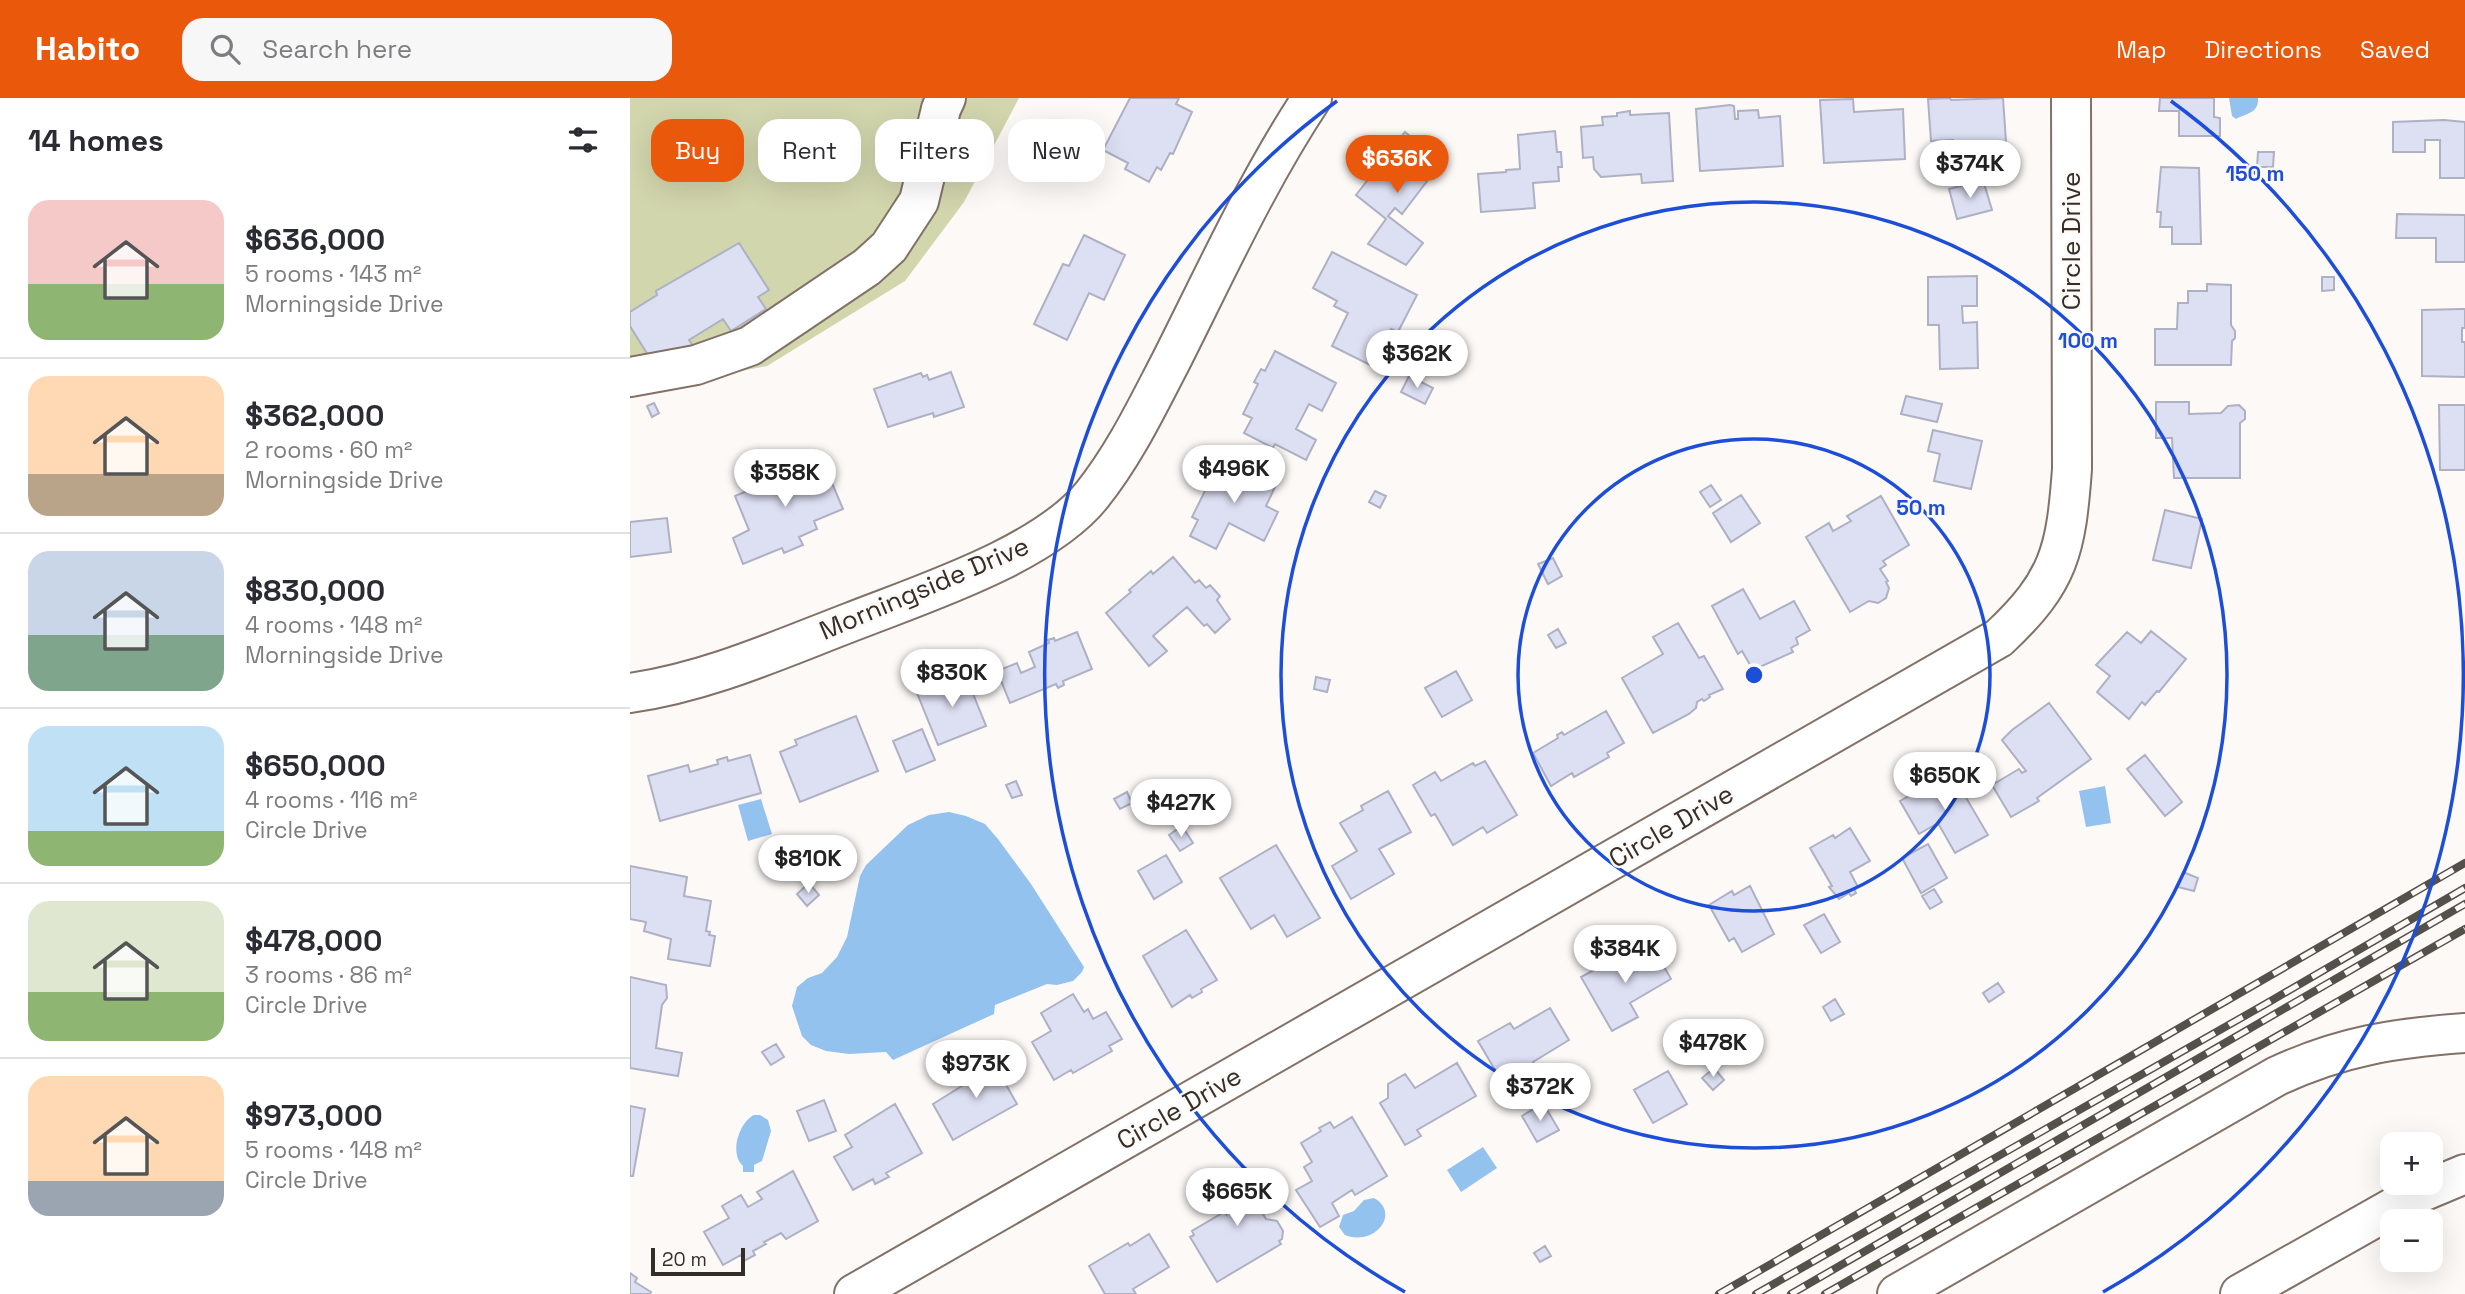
<!DOCTYPE html>
<meta charset="utf-8">
<style>
body{margin:0;font-family:"Space Grotesk",sans-serif;background:#f7f7f7;color:#2b2b33;height:100vh;display:flex;flex-direction:column;font-size:26px;white-space:nowrap}
*{box-sizing:border-box;margin:0}
p{font-size:23px;color:#7c7c81}
.icon{flex:none;width:38px;height:38px;fill:none;stroke:currentColor;stroke-width:2;stroke-linecap:round;stroke-linejoin:round}
.map{position:relative;flex:1;overflow:hidden}
.details{display:flex;flex-direction:column;background:#fff;width:630px}
.details>*{flex:none}
.top-card{position:absolute;left:21px;top:21px;width:665px;height:63px;display:flex;gap:14px}
.tools{position:absolute;left:1750px;top:1034px;display:grid;gap:14px}
.tools a{display:grid;place-items:center;width:63px;height:63px;border-radius:14px;background:#fff;box-shadow:0 7px 28px #0002;font-size:35px}
.scale{position:absolute;left:21px;bottom:18px;width:94px;box-sizing:border-box;padding-left:7px;border:4px solid #342d28;border-top:0;font-size:19px;line-height:24px;white-space:nowrap;color:#342d28;-webkit-text-stroke:5px #fdf9f7;paint-order:stroke}
.price{position:absolute;translate:-50% -60px;padding:0 16px;border-radius:24px;background:#fff;color:#222;font-size:23px;line-height:46px;filter:drop-shadow(0 2px 4px #0008)}
.price::after{content:'';position:absolute;left:50%;top:42px;width:21px;height:16px;margin-left:-10px;background:inherit;clip-path:polygon(0 0,100% 0,50% 100%)}
.price.selected{background:#ea580c;color:#fff}
ul{padding:0;list-style:none}
li{display:flex;align-items:center;gap:21px;height:175px;padding:0 28px}
li+li{border-top:2px solid #e1e1e2}
li span{display:grid;place-items:center;flex:none;width:196px;height:140px;border-radius:21px;color:#555}
li>.icon{margin-inline-start:auto}
span .icon{width:84px;height:84px;fill:#fffc;stroke-width:1}
li b{font-size:30px}
h2{display:flex;justify-content:space-between;align-items:center;height:84px;padding:0 28px;font-size:30px}
.chip{padding:0 24px;border-radius:21px;background:#fff;box-shadow:0 7px 28px #0002;font-size:24px;line-height:63px}
.chip.selected{background:#ea580c;color:#fff}
header{display:flex;align-items:center;gap:42px;box-sizing:border-box;height:98px;padding:0 35px;background:#ea580c;color:#fff}
header strong{font-size:33px}
nav{display:flex;gap:38px;margin-inline-start:auto;font-size:24px}
.search{width:490px;height:63px;background:#f7f7f7;display:flex;align-items:center;gap:18px;box-sizing:border-box;padding:0 24px;border-radius:21px;color:#7c7c81;font-size:26px}
main{display:flex;flex:1;min-height:0}
.map>svg:first-child{display:block}
</style>
<header>
<strong>Habito</strong>
<div class="search"><svg class="icon" aria-label="search" viewBox="0 0 24 24"><circle cx="10" cy="10" r="6"/><path d="M15 15l6 6"/></svg>Search here</div>
<nav><a>Map</a><a>Directions</a><a>Saved</a></nav>
</header>
<main>
<section class="details">
<h2>14 homes<svg class="icon" aria-label="filters" viewBox="0 0 24 24"><path d="M4 7h16M4 17h16"/><circle cx="9" cy="7" r="2"/><circle cx="15" cy="17" r="2"/></svg></h2>
<ul>
<li><span style="background:linear-gradient(#f6c9c9 60%,#8fb573 0)"><svg class="icon" aria-label="home" viewBox="0 0 24 24"><path d="M3 11l9-7 9 7M6 9v11h12V9"/></svg></span><div><b>$636,000</b><p>5 rooms · 143 m²</p><p>Morningside Drive</p></div></li>
<li><span style="background:linear-gradient(#ffd9b3 70%,#b9a48a 0)"><svg class="icon" aria-label="home" viewBox="0 0 24 24"><path d="M3 11l9-7 9 7M6 9v11h12V9"/></svg></span><div><b>$362,000</b><p>2 rooms · 60 m²</p><p>Morningside Drive</p></div></li>
<li><span style="background:linear-gradient(#c9d6e8 60%,#7fa58c 0)"><svg class="icon" aria-label="home" viewBox="0 0 24 24"><path d="M3 11l9-7 9 7M6 9v11h12V9"/></svg></span><div><b>$830,000</b><p>4 rooms · 148 m²</p><p>Morningside Drive</p></div></li>
<li><span style="background:linear-gradient(#bfe0f5 75%,#8fb573 0)"><svg class="icon" aria-label="home" viewBox="0 0 24 24"><path d="M3 11l9-7 9 7M6 9v11h12V9"/></svg></span><div><b>$650,000</b><p>4 rooms · 116 m²</p><p>Circle Drive</p></div></li>
<li><span style="background:linear-gradient(#dfe7d0 65%,#8fb573 0)"><svg class="icon" aria-label="home" viewBox="0 0 24 24"><path d="M3 11l9-7 9 7M6 9v11h12V9"/></svg></span><div><b>$478,000</b><p>3 rooms · 86 m²</p><p>Circle Drive</p></div></li>
<li><span style="background:linear-gradient(#ffd9b3 75%,#9aa5b1 0)"><svg class="icon" aria-label="home" viewBox="0 0 24 24"><path d="M3 11l9-7 9 7M6 9v11h12V9"/></svg></span><div><b>$973,000</b><p>5 rooms · 148 m²</p><p>Circle Drive</p></div></li>
</ul>
</section>
<div class="map">
<svg width="1835" height="1196" viewBox="0 0 1835 1196">
<rect width="100%" height="100%" fill="#fdf9f7"/>
<path fill="#d2d6ad" d="M0,0H389L334,104L275,183L137,268L0,295Z"/>
<path fill="#94c2ee" d="M1599,0H1628C1629,15 1617,15 1606,21L1602,18Z
M1475,688L1481,725L1456,729L1449,693Z
M131,701L142,736L118,743L108,707Z
M319,714L336,718L355,726L368,741L401,786L454,869L452,874L443,883L427,887L417,886L365,907L364,916L263,962L256,954L219,956L196,953L181,947L172,938L162,908L167,889L178,880L192,875L207,859L217,839L230,778L236,767L278,727L299,717Z
M124,1017H130L138,1022L141,1033L132,1063L124,1067V1074H113V1068C99,1056 109,1024 124,1017Z
M853,1049L867,1070L831,1094L817,1072Z
M744,1100C771,1115 745,1149 715,1137L709,1129L713,1117L724,1113L734,1102Z"/>
<path fill="#dddff3" stroke="#aeb0c3" stroke-width="2" d="M500,0H549L546,6L562,14L543,56L540,55L531,72L527,69L519,84L495,71L498,65L473,52Z
M1320,0L1321,2L1373,0L1376,44L1356,49L1351,46L1323,47V42L1301,43L1298,1Z
M1530,0H1584V19L1590,20V38H1549V13H1529Z
M1223,1L1224,14L1273,11L1275,61L1194,65L1190,2Z
M1100,7L1104,8L1105,21H1108V13L1128,12L1129,20L1150,18L1153,68L1070,73L1066,11Z
M1000,13V17L1039,15L1043,83L1012,85L1011,76L971,79L964,71L963,59L953,60L951,29L973,27L972,19L987,18V15Z
M1814,22L1835,24V80H1810V42H1795V54H1763V24Z
M925,33L927,54H931L932,69H928L929,83L903,85L905,110L851,114L848,76L876,74V72L890,71L888,37Z
M775,34L804,58L796,68L804,74L772,116L765,110L758,118L793,145L776,167L738,146L756,121L726,97Z
M1628,54H1644L1643,69H1627Z
M1531,69L1569,70L1571,146H1542V129H1530L1531,114H1527Z
M1353,82L1362,112L1327,121L1319,91Z
M1767,116L1835,117V164H1806V140H1766Z
M454,137L495,157L474,202L459,195L437,242L404,226L433,166L439,168Z
M109,145L139,192L128,199L136,211L101,233L93,221L59,242L64,249L23,265L0,228V214L27,197L26,193Z
M702,154L787,197L768,234L761,231L742,268L702,248L718,215L704,208L707,203L683,190Z
M1347,178V208H1332L1333,225L1347,224L1348,270L1310,271L1309,227H1298V179Z
M1692,179H1704V192L1692,193Z
M1577,186L1601,187V227L1605,233V240L1602,243L1601,267H1525V231H1547L1548,205H1558V193H1577Z
M1831,211H1835V230H1832V244H1835V279L1792,278V212Z
M645,253L706,285L692,313L679,306L666,331L686,342L676,362L645,346L643,350L614,335L622,320L613,316L628,286L624,284L631,271L635,273Z
M321,274L334,309L304,319L303,315L258,329L244,291L291,275L293,279L297,277L299,282Z
M779,278L803,290L795,306L771,294Z
M1276,298L1312,306L1307,324L1271,316Z
M1526,304H1559V316L1591,315L1598,308L1609,307L1615,313V321L1610,325V380H1544L1542,340H1526Z
M24,305L29,315L22,319L17,308Z
M1809,307H1835V372H1810Z
M1303,332L1352,343L1341,391L1304,383L1310,356L1298,353Z
M191,359L213,411L184,423L187,431L169,439L173,447L154,455L152,450L113,466L103,440L119,432L105,398L141,383L138,376L161,366L163,371Z
M591,361L646,387L636,408L648,414L634,443L599,425L586,451L560,438L568,422L562,419Z
M1081,387L1091,402L1080,409L1070,394Z
M745,393L756,398L750,410L739,404Z
M1111,397L1130,425L1101,444L1083,415Z
M1251,398L1279,447L1253,463L1256,467L1250,471L1258,483L1256,484L1259,490L1256,500L1248,505L1239,503L1220,514L1176,439L1199,425L1203,433L1221,423L1217,418Z
M1535,412L1572,421L1561,470L1523,462Z
M37,420L41,454L0,459V424Z
M543,459L565,485L569,482L576,490L580,487L590,498L587,502L600,521L585,535L577,526L574,528L557,509L523,538L537,553L519,568L476,515L501,494L499,492L521,473L523,476Z
M923,460L932,478L918,486L908,466Z
M1113,491L1130,521L1164,503L1180,532L1166,540L1168,546L1161,550L1163,554L1123,572L1112,553L1108,556L1082,508Z
M1048,525L1069,560L1074,558L1093,591L1079,597L1080,599L1074,603L1072,601L1067,604L1066,610L1059,616L1023,635L992,580L1033,556L1023,539Z
M928,531L936,545L926,550L918,537Z
M1521,533L1556,561L1529,594L1527,593L1515,607L1512,604L1499,621L1467,594L1480,578L1466,567L1497,534L1511,545Z
M447,534L462,571L433,583L434,587L428,590L426,586L380,605L367,573L387,565L391,575L405,569L399,554L419,545L418,542L424,540L425,543Z
M826,573L842,602L812,619L795,590Z
M335,576L356,628L308,647L287,595Z
M686,579L700,582L697,594L684,591Z
M1419,605L1461,661L1407,700L1409,703L1381,719L1362,687L1389,671L1392,675L1396,673L1372,642L1382,632Z
M976,613L994,645L977,655L979,659L944,679L942,675L921,688L903,655L928,640L927,637L932,634L934,637Z
M226,618L248,673L170,704L150,654L167,647L165,642Z
M292,631L305,662L276,674L263,643Z
M120,657L131,695L30,723L18,678L58,667L60,674L88,666L87,662L97,659L98,663Z
M1515,657L1552,704L1535,718L1497,671Z
M855,663L887,717L857,735L853,729L823,747L805,716L801,718L783,687L805,674L811,683L843,665L845,668Z
M1321,674L1358,737L1325,755L1308,725L1289,736L1270,703Z
M386,683L392,697L382,700L376,687Z
M758,693L781,734L749,751L764,776L721,801L702,768L727,753L710,725L733,712L731,708Z
M497,694L502,705L490,711L484,701Z
M552,728L563,745L550,753L539,737Z
M1220,730L1240,763L1220,774L1228,789L1224,791L1226,795L1221,798L1219,795L1209,801L1199,789L1202,788L1180,750L1203,737L1205,740Z
M1298,746L1317,780L1291,795L1272,760Z
M163,747L167,761L147,768L142,753Z
M646,747L690,820L657,839L644,817L621,831L590,780Z
M536,757L552,784L524,801L508,773Z
M0,768L57,779L54,798L81,803L76,833L80,834L79,837L85,838L80,868L38,861L41,841L14,833L16,824L0,821Z
M1553,774L1568,780L1564,793L1548,789Z
M179,785L189,797L177,808L167,796Z
M1120,788L1144,836L1112,854L1104,840L1099,843L1079,807L1102,793L1104,797Z
M1304,791L1312,804L1300,811L1292,798Z
M1194,816L1210,844L1191,855L1174,827Z
M556,832L587,882L571,891L572,894L562,900L560,897L542,909L513,858Z
M1022,848L1041,881L1000,905L1008,919L982,933L951,879L977,865L981,872L995,864L992,858L1004,851L1007,857Z
M0,879L36,887L37,900L32,907L26,950L52,955L48,978L0,970Z
M1368,885L1374,894L1359,904L1353,895Z
M443,896L454,914L458,911L463,921L476,914L492,941L479,948L482,953L443,975L441,972L424,982L402,944L421,933L411,915Z
M1205,901L1214,916L1201,923L1193,909Z
M920,910L939,942L903,964L912,980L881,999L848,943L880,925L884,931Z
M146,946L154,959L141,967L132,954Z
M357,953L387,1006L323,1042L303,1006L351,976L343,961Z
M827,965L846,998L787,1032L791,1038L775,1047L750,1005L758,1000V986L775,976L785,990Z
M1084,970L1094,982L1083,992L1072,980Z
M1038,973L1057,1006L1023,1025L1004,992Z
M194,1002L206,1033L179,1043L167,1013Z
M913,1005L929,1032L907,1044L892,1018Z
M265,1006L292,1055L256,1075L259,1079L245,1086L243,1081L223,1092L204,1059L222,1049L215,1037Z
M0,1008L15,1011L3,1078H0Z
M722,1019L757,1078L725,1097L722,1092L702,1105L709,1118L690,1129L666,1092L682,1083L674,1069L682,1064L671,1045L691,1033L689,1030L700,1024L704,1030Z
M616,1070L636,1102L628,1107L636,1121L647,1123L653,1133L652,1141L649,1143L651,1146L587,1184L560,1139L564,1137L562,1133L594,1114L597,1118L581,1091Z
M163,1073L188,1123L156,1141L151,1135L134,1144L136,1146L123,1153L125,1157L114,1163L111,1157L93,1167L74,1134L99,1120L92,1108L111,1097L118,1109L132,1101L127,1094Z
M519,1136L539,1169L503,1191L506,1196H475L459,1168L498,1145L500,1148Z
M915,1148L921,1158L910,1164L904,1155Z
M0,1175L7,1180L5,1184L21,1194L20,1196H0Z"/>
<g fill="none" stroke-linecap="round" stroke-linejoin="round">
<defs>
<path id="minor" d="M0,279L66,267L120,248L237,169L259,149L289,103L311,11L316,0
M0,595C77,584 148,552 221,524C292,496 414,457 462,397C494,357 516,311 540,265C585,176 627,83 682,0
M224,1196L1369,540C1430,483 1436,452 1442,371L1441,0
M1267,1196L1647,978C1712,948 1765,940 1835,935"/>
<path id="highway" d="M1610,1196L1787,1096L1835,1076"/>
</defs>
<use href="#minor" stroke="#827167" stroke-width="42"/>
<use href="#highway" stroke="#827167" stroke-width="42"/>
<use href="#minor" stroke="#fff" stroke-width="38"/>
<use href="#highway" stroke="#fff" stroke-width="38"/>
<defs>
<path id="rail" d="M1089,1196L1835,765
M1126,1196L1639,904L1835,790
M1161,1196L1835,806
M1195,1196L1835,831"/>
</defs>
<use href="#rail" stroke="#56504b" stroke-width="8"/>
<use href="#rail" stroke="#fdf9f7" stroke-width="5" stroke-dasharray="16" stroke-linecap="butt"/>
</g>
<g fill="none" stroke="#1d4ed8" stroke-width="3.5">
<circle cx="1124" cy="577" r="236"/>
<circle cx="1124" cy="577" r="473"/>
<path d="M775 1194A709 709 0 0 1 707 3M1541 3A709 709 0 0 1 1473 1194"/>
</g>
<g text-anchor="middle" dominant-baseline="central" stroke-width="5" stroke-linejoin="round" paint-order="stroke">
<g font-size="26" fill="#342d28" stroke="#fdf9f7">
<text transform="translate(1441 143) rotate(-90)">Circle Drive</text>
<text transform="translate(294 490) rotate(-23)">Morningside Drive</text>
<text transform="translate(1041 728) rotate(-30)">Circle Drive</text>
<text transform="translate(549 1010) rotate(-30)">Circle Drive</text>
</g>
</g>
<circle cx="1124" cy="577" r="10" fill="#1d4ed8" stroke="#fdf9f7" stroke-width="3.5"/>
<g font-size="21" text-anchor="middle" font-weight="bold" fill="#1d4ed8" stroke="#fdf9f7" stroke-width="5" stroke-linejoin="round" paint-order="stroke">
<text x="1625" y="83">150 m</text>
<text x="1458" y="250">100 m</text>
<text x="1291" y="417">50 m</text>
</g>
</svg>
<div class="tools">
<a>+</a>
<a>−</a>
</div>
<div class="scale">20 m</div>
<b class="price selected" style="left:767px;top:97px">$636K</b>
<b class="price" style="left:1340px;top:102px">$374K</b>
<b class="price" style="left:787px;top:292px">$362K</b>
<b class="price" style="left:604px;top:407px">$496K</b>
<b class="price" style="left:155px;top:411px">$358K</b>
<b class="price" style="left:322px;top:611px">$830K</b>
<b class="price" style="left:1315px;top:714px">$650K</b>
<b class="price" style="left:551px;top:741px">$427K</b>
<b class="price" style="left:178px;top:797px">$810K</b>
<b class="price" style="left:995px;top:887px">$384K</b>
<b class="price" style="left:1083px;top:981px">$478K</b>
<b class="price" style="left:346px;top:1002px">$973K</b>
<b class="price" style="left:910px;top:1025px">$372K</b>
<b class="price" style="left:607px;top:1130px">$665K</b>
<div class="top-card">
<a class="chip selected">Buy</a>
<a class="chip">Rent</a>
<a class="chip">Filters</a>
<a class="chip">New</a>
</div>
</div>
</main>
